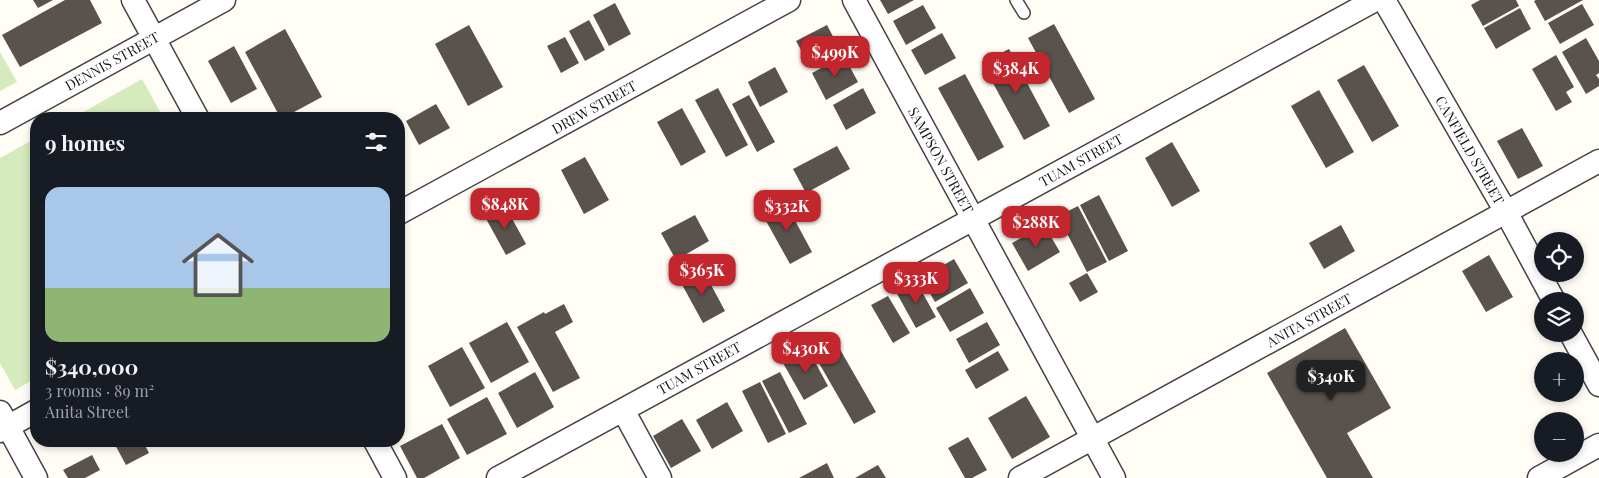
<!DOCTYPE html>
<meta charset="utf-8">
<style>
body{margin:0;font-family:"Playfair Display",serif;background:#242831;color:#f1f3f6;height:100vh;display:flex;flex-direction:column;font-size:19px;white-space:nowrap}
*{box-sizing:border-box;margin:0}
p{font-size:16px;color:#9ea1a6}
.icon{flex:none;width:28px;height:28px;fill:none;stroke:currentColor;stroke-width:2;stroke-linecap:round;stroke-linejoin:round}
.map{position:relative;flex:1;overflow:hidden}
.drawer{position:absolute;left:30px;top:112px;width:375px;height:335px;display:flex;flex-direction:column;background:#171b24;border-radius:20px;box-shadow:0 2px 8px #0003}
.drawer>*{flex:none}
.controls{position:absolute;left:1534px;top:232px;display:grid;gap:10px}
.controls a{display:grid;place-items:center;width:50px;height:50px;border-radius:50%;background:#171b24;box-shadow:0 2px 8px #0003;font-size:25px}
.price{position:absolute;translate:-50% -42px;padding:0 11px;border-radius:10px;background:#c4262e;color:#fff;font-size:16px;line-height:32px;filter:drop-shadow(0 1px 2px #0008)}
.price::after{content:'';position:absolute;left:50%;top:30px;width:15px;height:11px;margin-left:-8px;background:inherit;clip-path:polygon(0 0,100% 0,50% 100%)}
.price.selected{background:#222;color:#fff}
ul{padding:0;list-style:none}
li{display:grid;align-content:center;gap:10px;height:265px;padding:0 15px}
li span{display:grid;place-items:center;height:155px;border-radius:15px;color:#555}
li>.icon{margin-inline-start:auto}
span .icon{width:90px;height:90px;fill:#fffc;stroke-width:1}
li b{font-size:21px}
h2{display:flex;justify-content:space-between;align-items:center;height:60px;padding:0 15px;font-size:21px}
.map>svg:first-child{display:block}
</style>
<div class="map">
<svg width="1599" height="478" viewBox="0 0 1599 478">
<rect width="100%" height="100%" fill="#fffdf5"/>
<path fill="#d5ebbd" d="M0,52L17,82L0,91Z
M142,79L164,119H71Z
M36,138V378L15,390L0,363V158Z"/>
<path fill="#5a524d" d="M33,0H53L38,8Z
M65,0H90L102,23L20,67L2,35Z
M880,0H914L888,14Z
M1480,0H1516L1519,6L1483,26L1471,5Z
M1536,0H1583L1545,21L1534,1Z
M615,3L631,34L609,46L593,15Z
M1582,4L1594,25L1560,44L1548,23Z
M923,5L936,28L906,45L893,21Z
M1520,8L1531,29L1496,49L1484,28Z
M589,20L605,50L585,61L569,31Z
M1054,24L1095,99L1069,113L1028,38Z
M469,25L503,87L468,106L435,44Z
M827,25L839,48L809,64L796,41Z
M285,29L322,97L281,119L245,52Z
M942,33L956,58L925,75L911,50Z
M565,37L579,63L561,73L547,46Z
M1586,38L1599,61V73L1596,75L1599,79V86L1586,94L1562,52Z
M234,46L257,89L231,103L208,61Z
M1009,49L1050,126L1024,140L982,63Z
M1556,55L1574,87L1566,92L1572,102L1556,111L1532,69Z
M844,56L858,82L826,100L812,73Z
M1364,65L1399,126L1372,142L1337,80Z
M775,67L788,92L760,107L748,82Z
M965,74L1004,147L978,161L938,88Z
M718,88L748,145L726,157L695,100Z
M863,88L876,113L846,130L833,105Z
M1319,90L1354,152L1326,168L1291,106Z
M749,95L775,142L757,152L732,104Z
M436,104L450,128L419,145L406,121Z
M682,108L706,152L681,166L657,122Z
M1522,128L1543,166L1518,179L1497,141Z
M1172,142L1200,191L1172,207L1145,158Z
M837,146L850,169L806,193L793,169Z
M585,157L609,200L584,214L561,170Z
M1099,195L1128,251L1109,261L1080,205Z
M784,200L812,252L790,264L761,212Z
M504,204L526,244L506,255L484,215Z
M1078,206L1107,262L1087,272L1058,216Z
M695,215L709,241L676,260L661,233Z
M1044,225L1060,252L1028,271L1012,243Z
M1341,225L1355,251L1324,269L1309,243Z
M1489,255L1513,297L1486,312L1462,271Z
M954,259L968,283L935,302L921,278Z
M702,268L725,311L703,323L680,281Z
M1087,273L1098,292L1080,302L1069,283Z
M916,281L936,317L916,328L896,292Z
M970,288L984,313L950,332L936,308Z
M888,296L910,333L893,343L871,305Z
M564,304L573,322L555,332L580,378L553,392L517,327L544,312L545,314Z
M507,322L529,362L491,383L469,343Z
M987,322L1000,345L969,363L956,339Z
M1345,328L1391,408L1347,433L1373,478H1327L1267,373Z
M830,332L876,412L854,424L808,344Z
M462,347L485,388L450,407L428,366Z
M808,349L828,386L804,400L783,363Z
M998,351L1009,370L976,389L965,370Z
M535,372L554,407L517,428L498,393Z
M780,372L807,424L789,433L762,381Z
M760,382L786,434L768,443L742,391Z
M1026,396L1050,437L1012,459L988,418Z
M487,397L507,434L467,455L447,419Z
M727,402L743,431L712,449L696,420Z
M682,419L701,451L671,468L653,436Z
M442,424L460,458L424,478H417L400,446Z
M968,437L987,470L972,478H965L948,448Z
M113,441H143L149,453L126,465Z
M92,455L100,470L85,478H68L63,470Z
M827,463L834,478H799Z
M878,465L886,478H855Z"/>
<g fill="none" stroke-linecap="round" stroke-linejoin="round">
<defs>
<path id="lane" d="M1016,0L1024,13"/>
<path id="street" d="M133,0L198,119
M854,0L1114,478
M1384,0L1506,212L1554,301
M0,123L224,0
M399,213L789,0
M1571,334L1599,385
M623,410L660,478
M0,412L36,478
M0,431L36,411
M375,441L395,478
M498,478L1375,0
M1020,478L1599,161
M1539,478L1599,445"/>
</defs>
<use href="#lane" stroke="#444" stroke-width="14"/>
<use href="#street" stroke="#444" stroke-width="25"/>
<use href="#lane" stroke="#fff" stroke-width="11"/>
<use href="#street" stroke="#fff" stroke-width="22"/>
</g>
<g text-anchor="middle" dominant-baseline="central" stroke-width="5" stroke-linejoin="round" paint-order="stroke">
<g font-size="14" fill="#111" stroke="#fff">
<text transform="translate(112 61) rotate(-29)">DENNIS STREET</text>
<text transform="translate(594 107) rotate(-29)">DREW STREET</text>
<text transform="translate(1470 150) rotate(60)">CANFIELD STREET</text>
<text transform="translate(941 160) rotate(61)">SAMPSON STREET</text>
<text transform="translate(1081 160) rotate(-29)">TUAM STREET</text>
<text transform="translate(1309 320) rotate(-29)">ANITA STREET</text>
<text transform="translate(699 368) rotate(-29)">TUAM STREET</text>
</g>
</g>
</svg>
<div class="controls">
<a><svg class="icon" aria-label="locate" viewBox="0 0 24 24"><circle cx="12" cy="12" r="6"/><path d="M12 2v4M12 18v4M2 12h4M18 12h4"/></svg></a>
<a><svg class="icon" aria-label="layers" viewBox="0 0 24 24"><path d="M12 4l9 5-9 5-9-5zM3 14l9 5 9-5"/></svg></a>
<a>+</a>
<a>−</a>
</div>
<b class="price" style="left:835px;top:78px">$499K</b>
<b class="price" style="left:1016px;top:94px">$384K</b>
<b class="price" style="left:505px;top:230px">$848K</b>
<b class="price" style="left:787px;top:232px">$332K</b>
<b class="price" style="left:1036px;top:248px">$288K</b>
<b class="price" style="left:702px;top:296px">$365K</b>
<b class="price" style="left:916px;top:304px">$333K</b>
<b class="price" style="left:806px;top:374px">$430K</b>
<b class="price selected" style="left:1331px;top:402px">$340K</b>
<section class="drawer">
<h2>9 homes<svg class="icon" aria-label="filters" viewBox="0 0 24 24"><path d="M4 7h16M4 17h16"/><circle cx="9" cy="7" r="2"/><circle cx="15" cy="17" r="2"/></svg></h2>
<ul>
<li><span style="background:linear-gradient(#a9c7e8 65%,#8fb573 0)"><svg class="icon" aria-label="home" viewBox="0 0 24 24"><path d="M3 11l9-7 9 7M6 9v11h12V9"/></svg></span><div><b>$340,000</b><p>3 rooms · 89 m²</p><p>Anita Street</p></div></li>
</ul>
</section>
</div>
